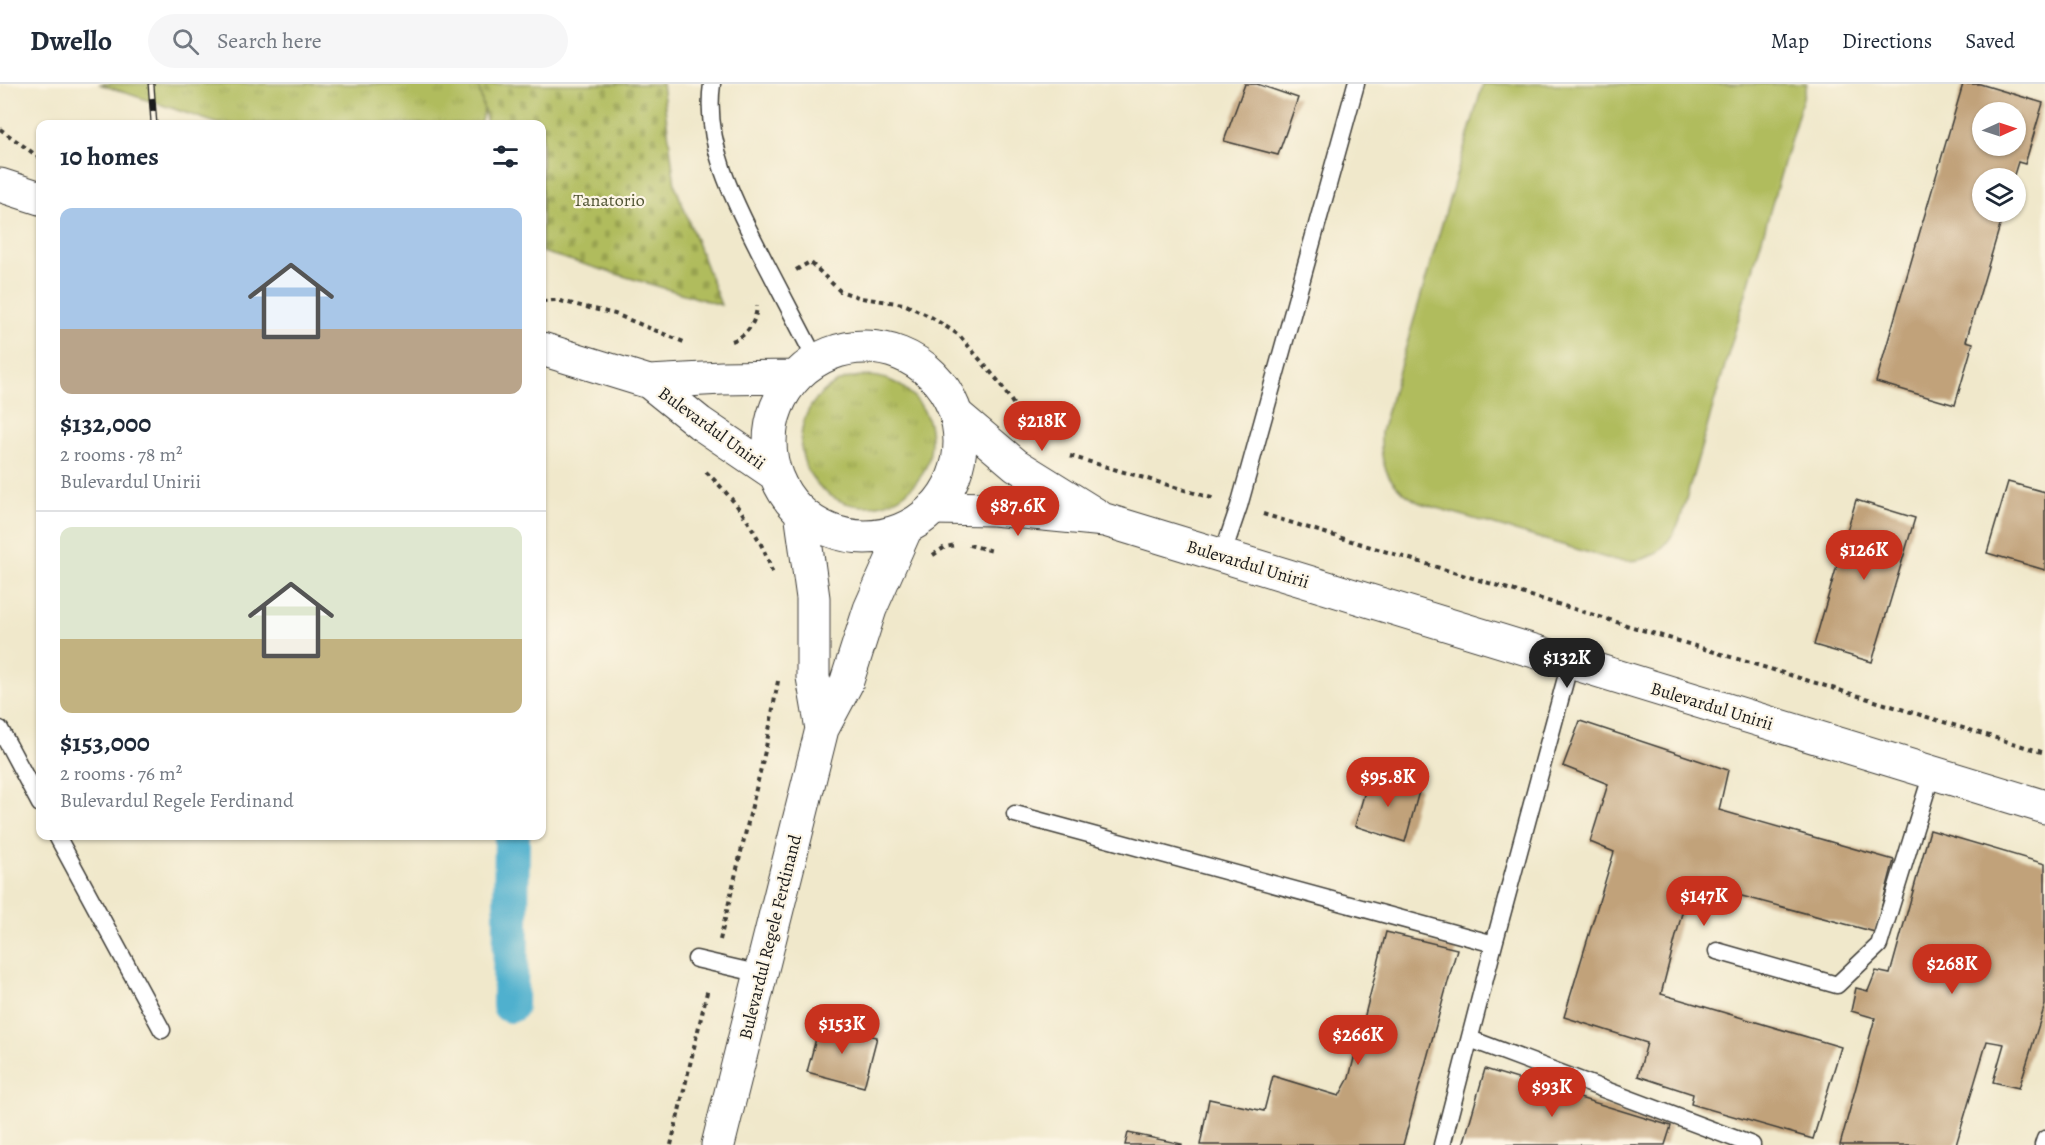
<!DOCTYPE html>
<meta charset="utf-8">
<style>
body{margin:0;font-family:Alegreya,serif;background:#f6f6f7;color:#1f2937;height:100vh;display:flex;flex-direction:column;font-size:22px;white-space:nowrap}
*{box-sizing:border-box;margin:0}
p{font-size:20px;color:#747a83}
.icon{flex:none;width:33px;height:33px;fill:none;stroke:currentColor;stroke-width:2;stroke-linecap:round;stroke-linejoin:round}
.map{position:relative;flex:1;overflow:hidden}
.sheet{position:absolute;left:36px;top:36px;width:510px;height:720px;display:flex;flex-direction:column;background:#fff;border-radius:12px;box-shadow:0 2px 4px #0004}
.sheet>*{flex:none}
.needle{width:39px;rotate:87deg}
.fabs{position:absolute;left:1972px;top:18px;display:grid;gap:12px}
.fabs a{display:grid;place-items:center;width:54px;height:54px;border-radius:50%;background:#fff;box-shadow:0 2px 4px #0004;font-size:30px}
.price{position:absolute;translate:-50% -51px;padding:0 14px;border-radius:21px;background:#c8321e;color:#fff;font-size:20px;line-height:39px;filter:drop-shadow(0 2px 3px #0008)}
.price::after{content:'';position:absolute;left:50%;top:36px;width:18px;height:14px;margin-left:-9px;background:inherit;clip-path:polygon(0 0,100% 0,50% 100%)}
.price.on{background:#222;color:#fff}
ul{padding:0;list-style:none}
li{display:grid;align-content:center;gap:12px;height:318px;padding:0 24px}
li+li{border-top:2px solid #e0e1e3}
li span{display:grid;place-items:center;height:186px;border-radius:12px;color:#555}
li>.icon{margin-inline-start:auto}
span .icon{width:108px;height:108px;fill:#fffc;stroke-width:1}
li b{font-size:26px}
h2{display:flex;justify-content:space-between;align-items:center;height:72px;padding:0 24px;font-size:26px}
header{display:flex;align-items:center;gap:36px;box-sizing:border-box;height:84px;padding:0 30px;background:#fff;border-bottom:2px solid #e0e1e3}
header strong{font-size:28px}
nav{display:flex;gap:33px;margin-inline-start:auto;font-size:21px}
.search{width:420px;height:54px;background:#f6f6f7;display:flex;align-items:center;gap:15px;box-sizing:border-box;padding:0 21px;border-radius:33px;color:#747a83;font-size:22px}
.map>svg:first-child{display:block}
</style>
<header>
<strong>Dwello</strong>
<div class="search"><svg class="icon" aria-label="search" viewBox="0 0 24 24"><circle cx="10" cy="10" r="6"/><path d="M15 15l6 6"/></svg>Search here</div>
<nav><a>Map</a><a>Directions</a><a>Saved</a></nav>
</header>
<div class="map">
<svg width="2045" height="1061" viewBox="0 0 2045 1061">
<defs>
<pattern id="grass-tufts" width="24" height="20" patternUnits="userSpaceOnUse" patternTransform="scale(1.5)"><rect width="24" height="20" fill="#b0bc5d"/><path d="M3 7l-1-3M5 7V3M7 7l1-3M15 17l-1-3M17 17v-4M19 17l1-3" fill="none" stroke="#97a150"/></pattern>
<pattern id="cemetery-stones" width="16" height="16" patternUnits="userSpaceOnUse" patternTransform="scale(1.5)"><rect width="16" height="16" fill="#b0bc5d"/><path d="M2 7V4a2 2 0 0 1 4 0v3zM10 15v-3a2 2 0 0 1 4 0v3z" fill="#97a150"/></pattern>
</defs>
<rect width="100%" height="100%" fill="#fcf5e5"/>
<filter id="ink" filterUnits="userSpaceOnUse"><feTurbulence type="fractalNoise" baseFrequency=".0167" numOctaves="2"/><feDisplacementMap in="SourceGraphic" scale="12" xChannelSelector="R" yChannelSelector="G"/><feConvolveMatrix kernelMatrix="1 2 1 2 8 2 1 2 1" color-interpolation-filters="sRGB"/></filter>
<filter id="wash" filterUnits="userSpaceOnUse"><feTurbulence type="fractalNoise" baseFrequency=".008" numOctaves="4" result="noise"/><feDisplacementMap in="SourceGraphic" scale="24" xChannelSelector="R" yChannelSelector="G"/><feGaussianBlur stdDeviation="1.35" result="paint"/><feColorMatrix in="noise" values="0 0 0 0 0 0 0 0 0 0 0 0 0 0 0 0 0 1.4 0 .05"/><feComposite in="paint" operator="in"/></filter>
<g filter="url(#wash)">
<rect width="100%" height="100%" fill="#f0e8cb"/>
<path fill="url(#grass-tufts)" stroke="#666c3c" stroke-width="1.5" d="M99,0H491L480,40H219Z
M801 357a65 65 0 1 1 130 0a65 65 0 1 1-130 0Z"/>
<path fill="url(#cemetery-stones)" stroke="#666c3c" stroke-width="1.5" d="M478,0H662L675,101L721,221L542,168V40H487Z"/>
<path fill="#b0bc5d" stroke="#666c3c" stroke-width="1.5" d="M1483,0H1807L1680,436C1666,469 1646,482 1610,475L1420,419C1389,403 1379,383 1381,348Z"/>
<g fill="none" stroke-linecap="round" stroke-linejoin="round">
<path stroke="#4fb0ce" stroke-width="36" d="M510,921L512,752"/>
</g>
<g id="blocks">
<path fill="#c1a27a" fill-rule="evenodd" d="M1245,0H1257L1298,14L1278,71L1224,57Z
M1963,0H1980L2043,19L2025,80L2018,78L2013,94H1983V128H2004L1966,257L1973,259L1955,321L1876,298ZM1983,28H2016V62H1983Z
M2008,398L2045,408V486L1987,469Z
M1856,416L1915,434L1872,578L1814,561Z
M1580,637L1728,686L1719,726L1894,776L1875,848L1690,798L1661,910L1841,963L1813,1055L1691,1020L1693,1010L1638,992L1647,959L1564,933L1614,768L1590,758L1608,700L1563,682Z
M1370,690L1420,704L1405,758L1355,742Z
M1930,746L2045,780V921L2019,1004L1993,998L2004,960L1987,957L1956,1061H1840L1875,934L1851,927L1856,904L1868,907L1876,887L1890,890Z
M1386,848L1457,865L1403,1061H1200L1209,1015L1264,1027L1273,992L1339,1012L1349,994Z
M820,940L877,953L864,1003L807,988Z
M1485,985L1671,1042L1665,1061H1463Z
M1128,1049L1182,1060V1061H1125Z"/>
</g>
</g>
<g filter="url(#ink)">
<use href="#blocks" fill-opacity="0" stroke="#3c3b36" stroke-width="1.5"/>
<g fill="none" stroke-linecap="round" stroke-linejoin="round">
<defs>
<path id="service" d="M712,0C703,62 738,125 765,178C782,211 799,243 816,276
M1222,472L1239,422L1356,0
M0,645L40,720
M1015,730L1494,860
M57,752L162,946
M1717,867L1837,901L1879,861L1932,689
M696,875L761,890
M1470,955L1752,1061
M1442,1061L1494,860L1570,579
M2043,1061L2045,1055"/>
<path id="secondary" d="M957,331L1016,381L1098,432
M933,424L993,425L1105,436L2045,723"/>
<path id="primary" d="M0,101L40,114
M770 358a95 95 0 1 1 190 0a95 95 0 1 1-190 0Z
M542,265L649,298L722,294L795,293
M649,298L700,339L775,390
M801,428L813,514V593L822,645
M718,1061L822,645L846,600L870,525L906,444"/>
</defs>
<use href="#service" stroke="#3c3b36" stroke-width="19"/>
<use href="#secondary" stroke="#3c3b36" stroke-width="35"/>
<use href="#primary" stroke="#3c3b36" stroke-width="35"/>
<path stroke="#3c3b36" stroke-width="4" stroke-dasharray="4.5 4.5" stroke-linecap="butt" d="M0,45L40,74
M796,186L810,178L840,207L861,214L904,220L931,233L959,251L999,298L1028,343
M542,217L556,216L615,230L686,259
M732,257C747,252 756,238 757,222
M1070,372L1215,415
M706,388C737,417 761,451 773,491
M1263,430L2045,669
M969,461L993,467
M933,471L945,463L956,461
M720,856L766,663L778,597
M671,1061L708,904"/>
<use href="#service" stroke="#fff" stroke-width="16"/>
<use href="#secondary" stroke="#fff" stroke-width="33"/>
<use href="#primary" stroke="#fff" stroke-width="33"/>
<defs>
<path id="rail" d="M151,0L154,40"/>
</defs>
<use href="#rail" stroke="#1c1c1c" stroke-width="7"/>
<use href="#rail" stroke="#fcf5e5" stroke-width="4.5" stroke-dasharray="14" stroke-linecap="butt"/>
</g>
</g>
<g text-anchor="middle" dominant-baseline="central" stroke-width="4.5" stroke-linejoin="round" paint-order="stroke">
<g font-size="18" fill="#505433" stroke="#fcf5e5">
<text x="609" y="116">Tanatorio</text>
</g>
<g font-size="18" fill="#1c1c1c" stroke="#fcf5e5">
<text transform="translate(712 344) rotate(36)">Bulevardul Unirii</text>
<text transform="translate(1248 480) rotate(17)">Bulevardul Unirii</text>
<text transform="translate(1712 622) rotate(17)">Bulevardul Unirii</text>
<text transform="translate(770 853) rotate(-76)">Bulevardul Regele Ferdinand</text>
</g>
</g>
</svg>
<div class="fabs">
<a><svg class="needle" viewBox="-14 -14 28 28"><path d="M0-13l5 13h-10z" fill="#e53935"/><path d="M0 13l5-13h-10z" fill="#747a83"/></svg></a>
<a><svg class="icon" aria-label="layers" viewBox="0 0 24 24"><path d="M12 4l9 5-9 5-9-5zM3 14l9 5 9-5"/></svg></a>
</div>
<b class="price" style="left:1042px;top:368px">$218K</b>
<b class="price" style="left:1018px;top:453px">$87.6K</b>
<b class="price" style="left:1864px;top:497px">$126K</b>
<b class="price on" style="left:1567px;top:605px">$132K</b>
<b class="price" style="left:1388px;top:724px">$95.8K</b>
<b class="price" style="left:1704px;top:843px">$147K</b>
<b class="price" style="left:1952px;top:911px">$268K</b>
<b class="price" style="left:842px;top:971px">$153K</b>
<b class="price" style="left:1358px;top:982px">$266K</b>
<b class="price" style="left:1552px;top:1034px">$93K</b>
<section class="sheet">
<h2>10 homes<svg class="icon" aria-label="filters" viewBox="0 0 24 24"><path d="M4 7h16M4 17h16"/><circle cx="9" cy="7" r="2"/><circle cx="15" cy="17" r="2"/></svg></h2>
<ul>
<li><span style="background:linear-gradient(#a9c7e8 65%,#b9a48a 0)"><svg class="icon" aria-label="home" viewBox="0 0 24 24"><path d="M3 11l9-7 9 7M6 9v11h12V9"/></svg></span><div><b>$132,000</b><p>2 rooms · 78 m²</p><p>Bulevardul Unirii</p></div></li>
<li><span style="background:linear-gradient(#dfe7d0 60%,#c2b280 0)"><svg class="icon" aria-label="home" viewBox="0 0 24 24"><path d="M3 11l9-7 9 7M6 9v11h12V9"/></svg></span><div><b>$153,000</b><p>2 rooms · 76 m²</p><p>Bulevardul Regele Ferdinand</p></div></li>
</ul>
</section>
</div>
